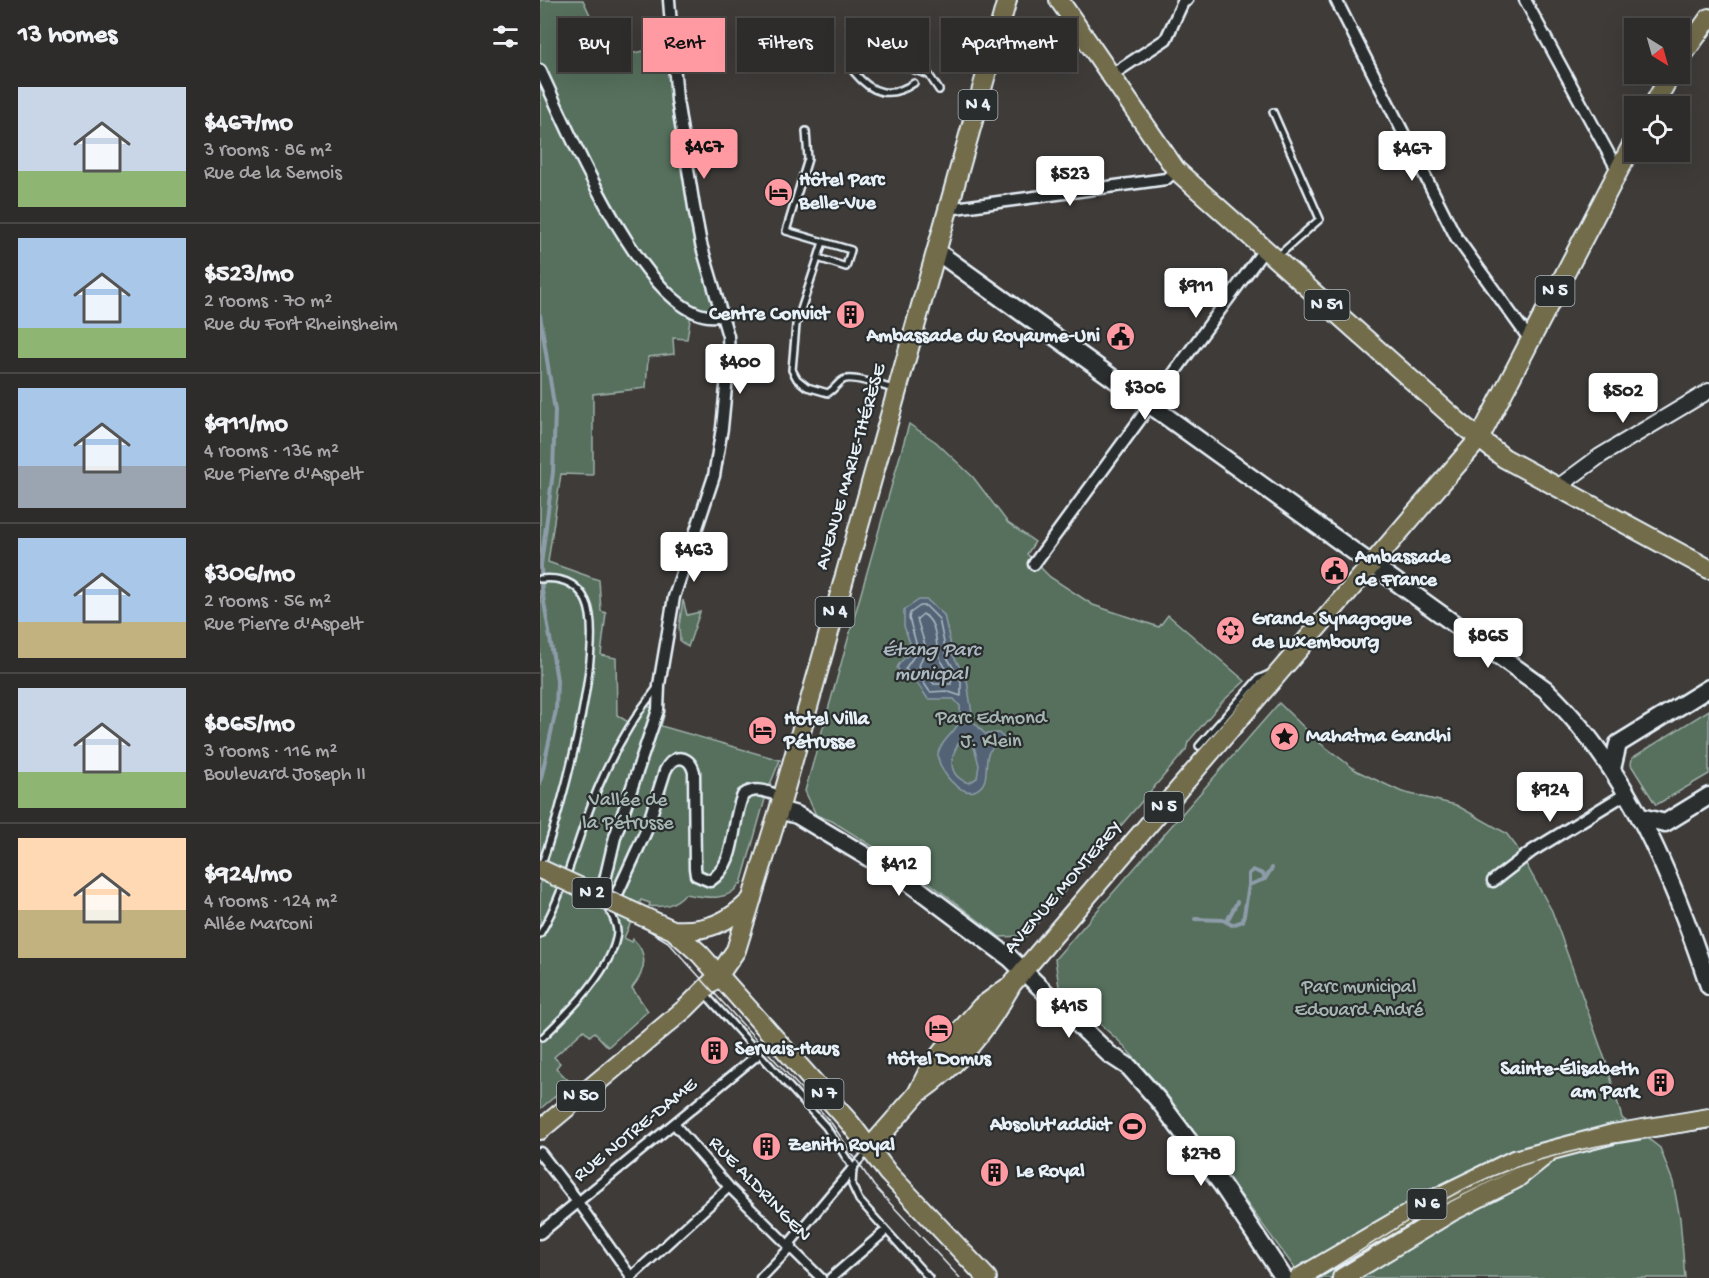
<!DOCTYPE html>
<meta charset="utf-8">
<style>
body{margin:0;font-family:"Gochi Hand",sans-serif;background:#363433;color:#f1f3f6;height:100vh;display:flex;flex-direction:column;font-size:22px;white-space:nowrap}
*{box-sizing:border-box;margin:0}
p{font-size:20px;color:#a7a7a9}
.icon{flex:none;width:33px;height:33px;fill:none;stroke:currentColor;stroke-width:2;stroke-linecap:round;stroke-linejoin:round}
.map{position:relative;flex:1;overflow:hidden}
.drawer{display:flex;flex-direction:column;background:#2e2c2b;width:540px}
.drawer>*{flex:none}
.banner{position:absolute;left:18px;top:18px;width:570px;height:54px;display:flex;gap:12px}
.needle{width:39px;rotate:143deg}
.controls{position:absolute;left:1084px;top:18px;display:grid;gap:12px}
.controls a{display:grid;place-items:center;width:66px;height:66px;border-radius:0px;background:#2e2c2b;box-shadow:0 6px 24px #0002,0 0 0 2px #494847;font-size:30px}
.price{position:absolute;translate:-50% -51px;padding:0 14px;border-radius:6px;background:#fff;color:#222;font-size:20px;line-height:39px;filter:drop-shadow(0 2px 3px #0008)}
.price::after{content:'';position:absolute;left:50%;top:36px;width:18px;height:14px;margin-left:-9px;background:inherit;clip-path:polygon(0 0,100% 0,50% 100%)}
.price.active{background:#ff9aa2;color:#111}
ul{padding:0;list-style:none}
li{display:flex;align-items:center;gap:18px;height:150px;padding:0 18px}
li+li{border-top:2px solid #494847}
li span{display:grid;place-items:center;flex:none;width:168px;height:120px;border-radius:0px;color:#555}
li>.icon{margin-inline-start:auto}
span .icon{width:72px;height:72px;fill:#fffc;stroke-width:1}
li b{font-size:26px}
h2{display:flex;justify-content:space-between;align-items:center;height:72px;padding:0 18px;font-size:26px}
.pill{padding:0 21px;border-radius:0px;background:#2e2c2b;box-shadow:0 6px 24px #0002,0 0 0 2px #494847;font-size:21px;line-height:54px}
.pill.active{background:#ff9aa2;color:#111}
main{display:flex;flex:1;min-height:0}
.map>svg:first-child{display:block}
</style>
<main>
<section class="drawer">
<h2>13 homes<svg class="icon" aria-label="filters" viewBox="0 0 24 24"><path d="M4 7h16M4 17h16"/><circle cx="9" cy="7" r="2"/><circle cx="15" cy="17" r="2"/></svg></h2>
<ul>
<li><span style="background:linear-gradient(#c9d6e8 70%,#8fb573 0)"><svg class="icon" aria-label="home" viewBox="0 0 24 24"><path d="M3 11l9-7 9 7M6 9v11h12V9"/></svg></span><div><b>$467/mo</b><p>3 rooms · 86 m²</p><p>Rue de la Semois</p></div></li>
<li><span style="background:linear-gradient(#a9c7e8 75%,#8fb573 0)"><svg class="icon" aria-label="home" viewBox="0 0 24 24"><path d="M3 11l9-7 9 7M6 9v11h12V9"/></svg></span><div><b>$523/mo</b><p>2 rooms · 70 m²</p><p>Rue du Fort Rheinsheim</p></div></li>
<li><span style="background:linear-gradient(#a9c7e8 65%,#9aa5b1 0)"><svg class="icon" aria-label="home" viewBox="0 0 24 24"><path d="M3 11l9-7 9 7M6 9v11h12V9"/></svg></span><div><b>$911/mo</b><p>4 rooms · 136 m²</p><p>Rue Pierre d'Aspelt</p></div></li>
<li><span style="background:linear-gradient(#a9c7e8 70%,#c2b280 0)"><svg class="icon" aria-label="home" viewBox="0 0 24 24"><path d="M3 11l9-7 9 7M6 9v11h12V9"/></svg></span><div><b>$306/mo</b><p>2 rooms · 56 m²</p><p>Rue Pierre d'Aspelt</p></div></li>
<li><span style="background:linear-gradient(#c9d6e8 70%,#8fb573 0)"><svg class="icon" aria-label="home" viewBox="0 0 24 24"><path d="M3 11l9-7 9 7M6 9v11h12V9"/></svg></span><div><b>$865/mo</b><p>3 rooms · 116 m²</p><p>Boulevard Joseph II</p></div></li>
<li><span style="background:linear-gradient(#ffd9b3 60%,#c2b280 0)"><svg class="icon" aria-label="home" viewBox="0 0 24 24"><path d="M3 11l9-7 9 7M6 9v11h12V9"/></svg></span><div><b>$924/mo</b><p>4 rooms · 124 m²</p><p>Allée Marconi</p></div></li>
</ul>
</section>
<div class="map">
<svg width="1169" height="1278" viewBox="0 0 1169 1278">
<rect width="100%" height="100%" fill="#3e3b39"/>
<filter id="ink" filterUnits="userSpaceOnUse"><feTurbulence type="fractalNoise" baseFrequency=".0167" numOctaves="2"/><feDisplacementMap in="SourceGraphic" scale="12" xChannelSelector="R" yChannelSelector="G"/><feConvolveMatrix kernelMatrix="1 2 1 2 8 2 1 2 1" color-interpolation-filters="sRGB"/></filter>
<g filter="url(#ink)">
<path fill="#566f5d" stroke="#9fb0aa" stroke-width="1.5" d="M0,0H43L70,57L128,47L133,100L155,246L180,325L151,314L147,339L133,338L134,354L108,357L106,388L53,394V475L21,474L8,562L59,580L61,611L66,613L61,655L76,658L77,715L91,724L104,705L125,712L121,726L240,760L227,792L201,884H199C189,903 162,897 145,894C134,905 124,908 109,906L110,903L101,900L84,938L92,942L93,939C110,955 105,972 92,988L108,1011L68,1047L54,1032L50,1036L44,1030L14,1057L20,1063L16,1068L31,1083L0,1109Z
M369,424L396,442L416,461L433,477L468,523L495,542L487,554L510,577L553,605L619,627L628,615L705,681L682,702L648,742L646,750L486,936L460,937L382,877L292,821L276,815L265,791Z
M143,600L147,615L160,612L148,647L140,641L139,626Z
M739,703L780,743L817,771L862,792L916,805L966,833L976,846L1012,911L1067,1065L1082,1118L1120,1148L1133,1182L1140,1218L1145,1278H762L627,1095L581,1043L519,987L515,959Z
M1169,710V774L1116,805L1091,765L1092,758Z"/>
<path fill="#526474" stroke="#8e9ca9" stroke-width="1.5" fill-rule="evenodd" d="M379,600H387L404,615L413,655L427,680L433,721L445,734L458,733L463,737C460,745 451,746 448,754C444,766 451,785 434,791C418,796 393,765 399,750C409,730 422,732 420,706L414,699H388L375,680L366,678L357,668C360,660 368,657 372,649L364,626V610ZM423,736H431L439,765L437,778L429,783C404,775 411,753 423,736Z"/>
<g fill="none" stroke-linecap="round" stroke-linejoin="round">
<path stroke="#acb9c3" stroke-width="1.5" d="M380,606H386L399,619L407,657L421,681V696L406,691L390,692L379,676L365,669L378,650L369,618L370,613Z
M383,614C399,624 394,643 400,658C404,668 414,675 411,684H394L379,666L386,648L377,619Z"/>
<path stroke="#8e9ca9" stroke-width="4" d="M0,315L15,411L13,472L1,565L2,590L17,680L16,710L0,783
M709,885V874L713,870L723,874L725,879
M655,919L683,920L692,925L703,921L709,885L725,879L732,868
M687,921L697,902"/>
<defs>
<path id="service" d="M341,53L347,60L389,75L399,90
M314,72C332,94 350,99 374,83
M733,112L780,219L738,256
M266,131L268,159L246,231L311,250L306,267L278,258L283,242
M278,258L256,325L252,370L257,379L267,387L288,393C295,389 297,383 303,380C311,375 343,386 353,389
M0,579C20,577 37,582 46,601C67,645 19,818 1,866
M659,746L718,679L729,674
M0,934C27,888 37,837 58,788C73,753 92,719 116,689
M164,993L286,1127L313,1168L312,1185L319,1200L389,1278
M3,1037C28,1013 74,968 77,932C77,924 73,917 69,910
M313,1168L328,1151"/>
<path id="pedestrian" d="M134,1124L189,1187L281,1278
M249,1244L313,1168
M90,1278L189,1187
M92,1278L38,1202L215,1057
M221,1278L252,1246
M291,1278L342,1234"/>
<path id="minor" d="M796,0L916,237L990,340
M985,0L1078,171
M0,70C25,121 111,335 182,315
M570,76L626,39L643,2L647,0
M408,209L626,179L636,170
M494,564L724,250
M953,881L992,851L1087,793
M65,900V880L75,837L118,710L119,685L134,597L174,476L182,428L189,356L188,336L161,244L154,207L137,100L129,0
M71,907L106,831L125,771C133,754 149,754 154,772L155,868L156,875L170,881C199,861 190,823 203,795C216,786 228,792 242,797
M0,1153L38,1202L0,1233"/>
<path id="tertiary" d="M1018,487L1060,456L1169,391"/>
<path id="secondary" d="M396,251L1005,689C1089,769 1133,878 1169,986
M1072,769L1078,744L1169,688
M239,810L257,815L366,880L470,958L569,1054L589,1067L619,1101L682,1185L744,1278
M1101,817L1125,823L1169,796"/>
<path id="primary" d="M519,0L636,170L921,424L964,458L1169,569
M1140,59L1169,18
M1113,106L1131,74
M104,917L133,930L160,954L310,1123L348,1173L447,1278
M133,930C167,932 188,923 212,899
M377,1094C419,1065 447,1029 472,984L939,439L1095,139
M0,1130L146,1008L179,975L196,950L239,810L467,0
M329,1149L377,1094L391,1066L402,1052L441,1007L467,988
M759,1278L894,1199L974,1160L1073,1134L1169,1118
M802,1278L911,1212L976,1179L1007,1154"/>
</defs>
<use href="#service" stroke="#e8f1f8" stroke-width="10"/>
<use href="#pedestrian" stroke="#e8f1f8" stroke-width="13"/>
<use href="#minor" stroke="#e8f1f8" stroke-width="15"/>
<use href="#tertiary" stroke="#e8f1f8" stroke-width="18"/>
<use href="#secondary" stroke="#e8f1f8" stroke-width="21"/>
<use href="#primary" stroke="#e8f1f8" stroke-width="22"/>
<use href="#service" stroke="#2a2d2e" stroke-width="5"/>
<use href="#pedestrian" stroke="#2a2d2e" stroke-width="8"/>
<use href="#minor" stroke="#2a2d2e" stroke-width="10"/>
<use href="#tertiary" stroke="#2a2d2e" stroke-width="14"/>
<use href="#secondary" stroke="#2a2d2e" stroke-width="16"/>
<use href="#primary" stroke="#726c4b" stroke-width="18"/>
<path stroke="#e8f1f8" stroke-width="1.5" d="M0,880L100,925L128,942L272,1101L292,1124L334,1186L420,1278
M777,1278C839,1241 900,1195 968,1170C1031,1147 1103,1138 1169,1129"/>
<defs>
<path id="primary-bridge" d="M0,869L104,917"/>
</defs>
<use href="#primary-bridge" stroke="#e8f1f8" stroke-width="22" stroke-linecap="butt"/>
<use href="#primary-bridge" stroke="#726c4b" stroke-width="18"/>
</g>
</g>
<defs>
<symbol id="hotel-disc" viewBox="-11 -11 22 22"><circle r="9.5" fill="#ff9aa2" stroke="#2a2d2e"/><path d="M-6-4.5h1.5V1H6V5H4.5V3h-9V5H-6ZM-4 0a1.8 1.8 0 1 1 3.6 0ZM.5 0V-2.5h3Q6-2.5 6 0Z" fill="#111"/></symbol>
<symbol id="building-disc" viewBox="-11 -11 22 22"><circle r="9.5" fill="#ff9aa2" stroke="#2a2d2e"/><path d="M-4-6H4V6H1V3H-1V6H-4ZM-2.5-4.3h1.7v1.8h-1.7ZM.8-4.3h1.7v1.8H.8ZM-2.5-1h1.7V.8h-1.7ZM.8-1h1.7V.8H.8Z" fill="#111"/></symbol>
<symbol id="civic-disc" viewBox="-11 -11 22 22"><circle r="9.5" fill="#ff9aa2" stroke="#2a2d2e"/><path d="M-.6-6.5H3V-4.5H.6V-3L4-1V1h2V6H-6V1h2V-1L-.6-3ZM-1.2 2.5V6h2.4V2.5Z" fill="#111"/></symbol>
<symbol id="synagogue-disc" viewBox="-11 -11 22 22"><circle r="9.5" fill="#ff9aa2" stroke="#2a2d2e"/><path d="M0-6.5L5.6 3.2H-5.6ZM0 6.5L5.6-3.2H-5.6Z" fill="#111"/></symbol>
<symbol id="sight-disc" viewBox="-11 -11 22 22"><circle r="9.5" fill="#ff9aa2" stroke="#2a2d2e"/><path d="M0-6L1.8-2.2L6-1.7L2.9 1.2L3.7 5.4L0 3.3L-3.7 5.4L-2.9 1.2L-6-1.7L-1.8-2.2Z" fill="#111"/></symbol>
<symbol id="stadium-disc" viewBox="-11 -11 22 22"><circle r="9.5" fill="#ff9aa2" stroke="#2a2d2e"/><path d="M0-5a6.5 5 0 1 0 0 10a6.5 5 0 1 0 0-10ZM-3.5-1.8h7v3.6h-7Z" fill="#111"/></symbol>
</defs>
<g fill-rule="evenodd">
<use href="#hotel-disc" x="222" y="176" width="33" height="33"/>
<use href="#building-disc" x="294" y="298" width="33" height="33"/>
<use href="#civic-disc" x="564" y="320" width="33" height="33"/>
<use href="#civic-disc" x="778" y="554" width="33" height="33"/>
<use href="#synagogue-disc" x="674" y="614" width="33" height="33"/>
<use href="#hotel-disc" x="206" y="714" width="33" height="33"/>
<use href="#sight-disc" x="728" y="720" width="33" height="33"/>
<use href="#hotel-disc" x="382" y="1012" width="33" height="33"/>
<use href="#building-disc" x="158" y="1034" width="33" height="33"/>
<use href="#building-disc" x="1104" y="1066" width="33" height="33"/>
<use href="#stadium-disc" x="576" y="1110" width="33" height="33"/>
<use href="#building-disc" x="210" y="1130" width="33" height="33"/>
<use href="#building-disc" x="438" y="1156" width="33" height="33"/>
</g>
<g text-anchor="middle" dominant-baseline="central" stroke-width="4.5" stroke-linejoin="round" paint-order="stroke">
<g fill="#2a2d2e" stroke="#afb6bb" stroke-width="1.5">
<rect x="418.5" y="90" width="39" height="30" rx="4.5"/>
<rect x="995.5" y="276" width="39" height="30" rx="4.5"/>
<rect x="764.5" y="290" width="45" height="30" rx="4.5"/>
<rect x="275.5" y="597" width="39" height="30" rx="4.5"/>
<rect x="604.5" y="792" width="39" height="30" rx="4.5"/>
<rect x="32.5" y="878" width="39" height="30" rx="4.5"/>
<rect x="264.5" y="1079" width="39" height="30" rx="4.5"/>
<rect x="17" y="1081" width="48" height="30" rx="4.5"/>
<rect x="867.5" y="1189" width="39" height="30" rx="4.5"/>
</g>
<g font-size="18" font-weight="bold" fill="#e8f1f8">
<text x="438" y="105">N 4</text>
<text x="1015" y="291">N 5</text>
<text x="787" y="305">N 51</text>
<text x="295" y="612">N 4</text>
<text x="624" y="807">N 5</text>
<text x="52" y="893">N 2</text>
<text x="284" y="1094">N 7</text>
<text x="41" y="1096">N 50</text>
<text x="887" y="1204">N 6</text>
</g>
<g font-size="20" font-weight="bold" fill="#e8f1f8" stroke="#2a2d2e" text-anchor="start">
<text x="259" y="181">Hôtel Parc<tspan x="259" dy="23">Belle-Vue</tspan></text>
<text x="289" y="315" text-anchor="end">Centre Convict</text>
<text x="560" y="337" text-anchor="end">Ambassade du Royaume-Uni</text>
<text x="815" y="558">Ambassade<tspan x="815" dy="23">de France</tspan></text>
<text x="712" y="620">Grande Synagogue<tspan x="712" dy="23">de Luxembourg</tspan></text>
<text x="244" y="720">Hotel Villa<tspan x="244" dy="23">Pétrusse</tspan></text>
<text x="766" y="737">Mahatma Gandhi</text>
<text x="195" y="1050">Servais-Haus</text>
<text x="399" y="1060" text-anchor="middle">Hôtel Domus</text>
<text x="1099" y="1070" text-anchor="end">Sainte-Élisabeth<tspan x="1099" dy="23">am Park</tspan></text>
<text x="571" y="1126" text-anchor="end">Absolut'addict</text>
<text x="248" y="1146">Zenith Royal</text>
<text x="476" y="1172">Le Royal</text>
</g>
<g font-size="20" fill="#e8f1f8" stroke="#2a2d2e">
<text transform="translate(312 467) rotate(-74)">AVENUE MARIE-THÉRÈSE</text>
<text transform="translate(524 888) rotate(-49)">AVENUE MONTEREY</text>
<text transform="translate(96 1131) rotate(-39)">RUE NOTRE-DAME</text>
<text transform="translate(219 1190) rotate(46)">RUE ALDRINGEN</text>
</g>
<g font-size="20" fill="#a6b6b2" stroke="#2a2d2e">
<text x="451" y="719">Parc Edmond<tspan x="451" dy="23">J. Klein</tspan></text>
<text x="88" y="801">Vallée de<tspan x="88" dy="23">la Pétrusse</tspan></text>
<text x="819" y="988">Parc municipal<tspan x="819" dy="23">Edouard André</tspan></text>
</g>
<g font-size="21" font-style="italic" fill="#acb9c3" stroke="#2a2d2e">
<text x="391" y="651">Étang Parc<tspan x="391" dy="24">municpal</tspan></text>
</g>
</g>
</svg>
<div class="controls">
<a><svg class="needle" viewBox="-14 -14 28 28"><path d="M0-13l5 13h-10z" fill="#e53935"/><path d="M0 13l5-13h-10z" fill="#a7a7a9"/></svg></a>
<a><svg class="icon" aria-label="locate" viewBox="0 0 24 24"><circle cx="12" cy="12" r="6"/><path d="M12 2v4M12 18v4M2 12h4M18 12h4"/></svg></a>
</div>
<b class="price active" style="left:164px;top:180px">$467</b>
<b class="price" style="left:872px;top:182px">$467</b>
<b class="price" style="left:530px;top:207px">$523</b>
<b class="price" style="left:656px;top:319px">$911</b>
<b class="price" style="left:200px;top:395px">$400</b>
<b class="price" style="left:605px;top:421px">$306</b>
<b class="price" style="left:1083px;top:424px">$502</b>
<b class="price" style="left:154px;top:583px">$463</b>
<b class="price" style="left:948px;top:669px">$865</b>
<b class="price" style="left:1010px;top:823px">$924</b>
<b class="price" style="left:359px;top:897px">$412</b>
<b class="price" style="left:529px;top:1039px">$415</b>
<b class="price" style="left:661px;top:1187px">$278</b>
<div class="banner">
<a class="pill">Buy</a>
<a class="pill active">Rent</a>
<a class="pill">Filters</a>
<a class="pill">New</a>
<a class="pill">Apartment</a>
</div>
</div>
</main>
